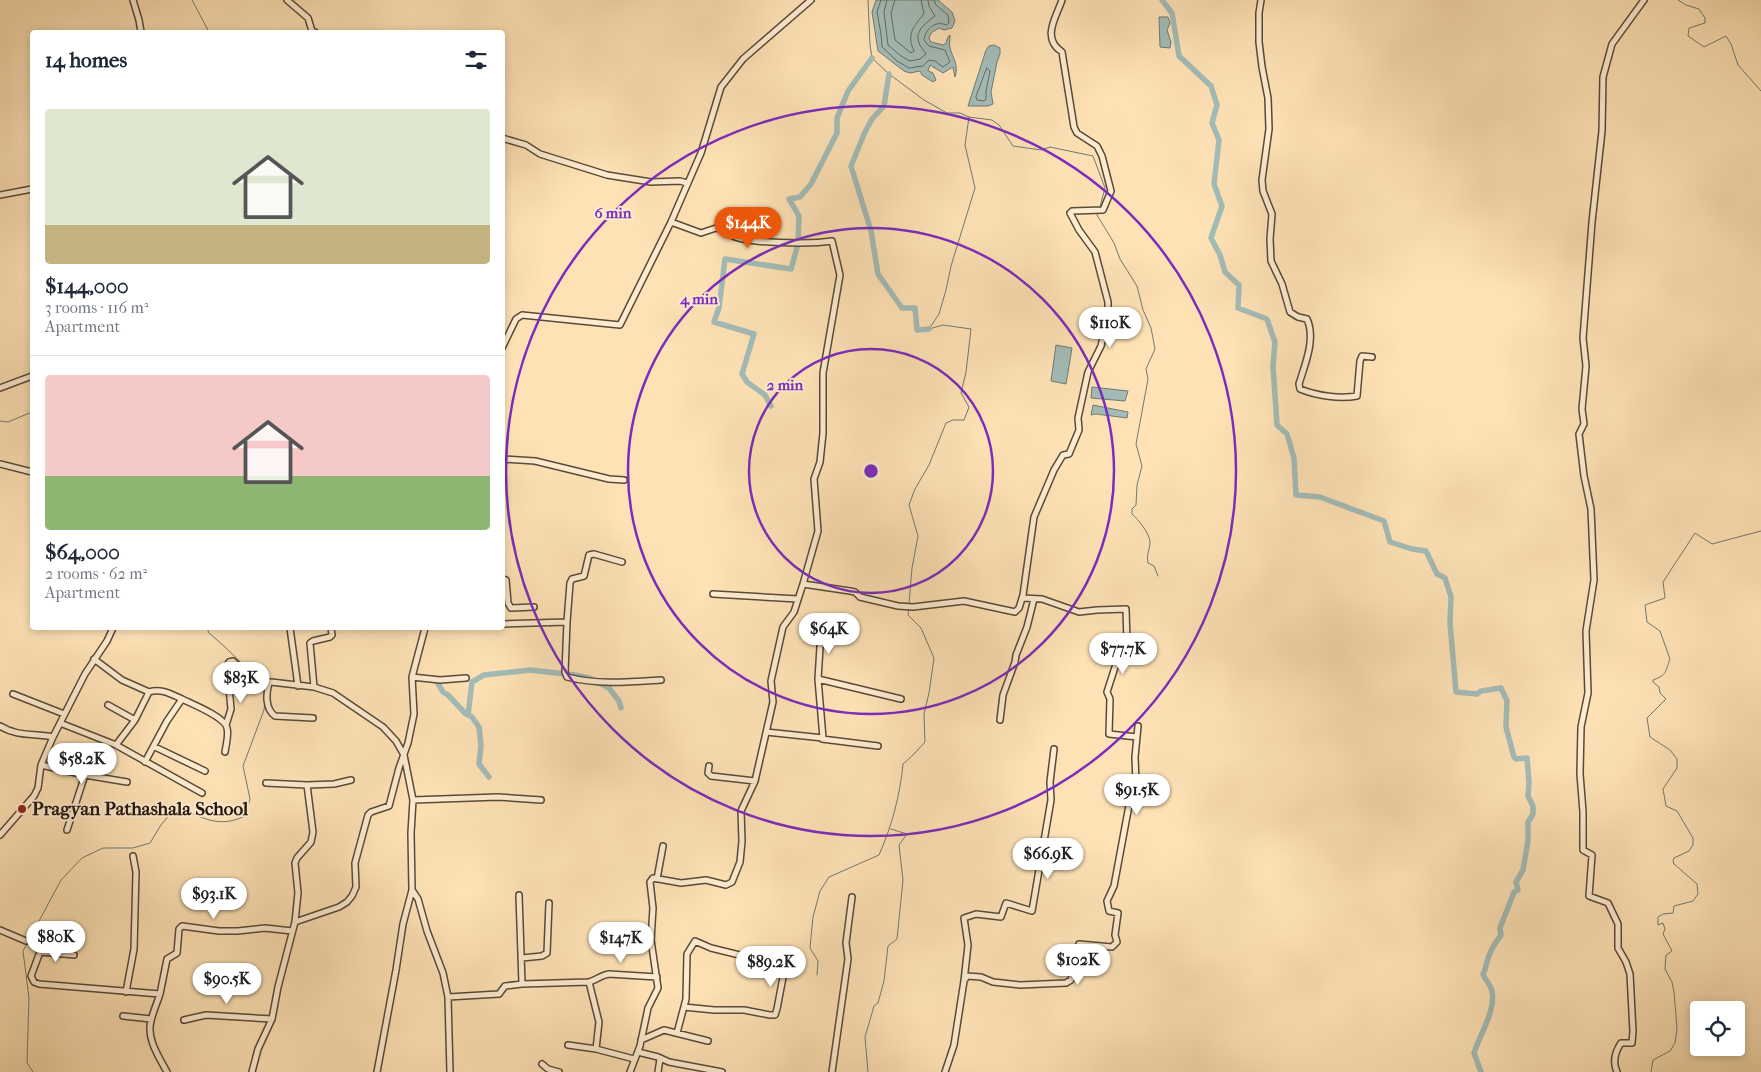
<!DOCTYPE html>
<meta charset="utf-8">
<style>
body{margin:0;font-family:"IM FELL French Canon",serif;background:#f2f2f3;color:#1f2937;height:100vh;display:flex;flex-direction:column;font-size:19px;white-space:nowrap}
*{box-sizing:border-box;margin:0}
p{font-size:16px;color:#747a83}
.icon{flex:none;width:28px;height:28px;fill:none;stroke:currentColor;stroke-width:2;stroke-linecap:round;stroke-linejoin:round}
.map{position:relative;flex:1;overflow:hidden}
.panel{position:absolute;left:30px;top:30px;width:475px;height:600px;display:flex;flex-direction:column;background:#fff;border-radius:5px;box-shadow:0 2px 8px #0003}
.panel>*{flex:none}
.buttons{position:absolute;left:1690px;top:1001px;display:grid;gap:10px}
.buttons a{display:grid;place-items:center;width:55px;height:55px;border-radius:5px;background:#fff;box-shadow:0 2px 8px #0003;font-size:25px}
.price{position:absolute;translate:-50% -42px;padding:0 11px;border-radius:18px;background:#fff;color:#222;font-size:16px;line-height:32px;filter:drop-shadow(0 1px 2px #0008)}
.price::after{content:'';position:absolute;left:50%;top:30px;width:15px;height:11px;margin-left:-8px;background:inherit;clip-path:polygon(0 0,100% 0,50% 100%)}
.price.selected{background:#ea580c;color:#fff}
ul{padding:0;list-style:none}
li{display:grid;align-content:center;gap:10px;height:265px;padding:0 15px}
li+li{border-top:1px solid #e0e1e3}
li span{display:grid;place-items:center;height:155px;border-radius:5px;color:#555}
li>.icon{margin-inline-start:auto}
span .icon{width:90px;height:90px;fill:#fffc;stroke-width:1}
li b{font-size:21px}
h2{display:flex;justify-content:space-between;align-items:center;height:60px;padding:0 15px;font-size:21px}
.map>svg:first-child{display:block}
</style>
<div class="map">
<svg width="1761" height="1072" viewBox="0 0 1761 1072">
<rect width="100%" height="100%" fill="#fee2b6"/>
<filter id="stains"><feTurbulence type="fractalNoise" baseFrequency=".004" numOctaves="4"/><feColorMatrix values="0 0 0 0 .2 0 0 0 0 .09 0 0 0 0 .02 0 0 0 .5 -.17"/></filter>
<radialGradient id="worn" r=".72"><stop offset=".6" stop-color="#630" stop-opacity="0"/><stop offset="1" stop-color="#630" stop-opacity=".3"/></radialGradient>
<path fill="#a3bcb7" stroke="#6f7a73" d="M876,0H938L952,12L955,21L952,28L944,30L939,28L931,33L929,38L931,42L943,45L946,43L948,37L950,35C950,40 949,44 950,48C953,59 959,65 955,77L953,67L943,73L930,65L928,71L933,73L936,80L933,82L922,75L920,71L910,73L904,71L878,51L872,12Z
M1159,17H1168L1170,23L1167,30L1171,42L1170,48L1160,47Z
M994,45L1000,48V54L997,62L991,92L993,104L988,106H968L986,50L989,46Z
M1056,345L1072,348L1066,384L1051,381Z
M1092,387L1128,391L1125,401L1091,398Z
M1093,405L1128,412L1127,418L1096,414L1091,415Z"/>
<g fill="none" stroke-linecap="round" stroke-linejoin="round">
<path stroke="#626a62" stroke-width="1" d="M881,0L877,12L881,34L882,47L897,61L909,68L923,66L929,60L935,61L943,67L950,62L945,50L929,46L924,40C925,29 936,20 946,25L949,23L948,15L936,5L934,0
M887,0L884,12L888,45L901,56L910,61L920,59L926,54C924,50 920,47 919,43C914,31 927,22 935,16L929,6L928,0
M895,0L891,13L895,40L911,53L914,51C906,34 914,26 924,14L921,0
M987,68L990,71L986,91V99L984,101L977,100L976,97Z"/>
<path stroke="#6f7a73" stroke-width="1" d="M192,0L209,32
M868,0L870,45L872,58L889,74L924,100L947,113H960L969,117L992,120L999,125L1013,146L1041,150L1050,147L1093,156L1105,188L1100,207
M1678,0L1686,5L1699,9L1705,18V23L1689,28L1688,36L1704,47L1726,36L1731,44L1738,65L1761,91
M1098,211L1097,215L1114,243L1120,259L1137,286L1143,310L1151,328L1155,349L1146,369L1148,379L1136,444L1142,466L1137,485L1136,505L1132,509V514C1138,519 1150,534 1150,542C1150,549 1146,555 1148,563L1154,566L1158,576
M0,421L8,422L32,412
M909,604L912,568L918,536L909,505L915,489L929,465L946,423L953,420H964L969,407L961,393L966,372L971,329L943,325L929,329L939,314L946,290L951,266L975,188L965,145L969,117
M207,628L209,633L225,647L263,684L265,693
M817,975L818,961L810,948L813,917L820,891L829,877L879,855C892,826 900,795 903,764L913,755L925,742L924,714L929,693L934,658L921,628L908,615L909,608
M33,1072L27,1063L29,998L23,951L61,880L82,858L103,848H133L150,843L161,825L176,807C202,817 218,829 245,816L250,799L243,766L264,710L265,702
M868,1072L865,1037L874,1006L878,1003L884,981L888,946L897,939L903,880L899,845L907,834L891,829
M1651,1072L1653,1060L1670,1051L1675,1043L1677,1028L1674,992L1672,982L1665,969L1666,955L1672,951L1663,934L1665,929L1663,923L1658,925V917L1663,914L1673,913L1674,906L1693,901L1698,894L1697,884L1674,864L1673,861L1674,858L1689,851L1693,845V838L1677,811L1666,806L1663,789L1677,768V759L1670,750L1650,737L1647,718L1666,699L1660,693L1659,687L1653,682V680C1667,675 1665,672 1670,659L1660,631L1647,622L1645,605L1665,598L1663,582L1695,533L1712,544L1761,531"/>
<path stroke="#a3bcb7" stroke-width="5.5" d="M1162,0L1172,13L1179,56L1211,86L1217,105L1212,123L1219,140L1214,184L1222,206L1211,238L1220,255L1225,272L1239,285L1238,308L1267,319L1275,342L1273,366L1277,425L1287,434L1294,458L1296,495L1320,497L1384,521L1390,542L1412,549L1426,551L1437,574L1445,578L1451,597L1450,623L1456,692L1477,694L1481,691L1501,688L1507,701L1506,727L1514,757L1516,759L1527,758L1529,783L1528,796L1533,806V814L1528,822V841L1523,870L1516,882L1518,890L1514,892L1500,928L1501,935C1495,943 1489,952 1487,962C1485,967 1486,970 1483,974C1485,980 1491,985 1492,991C1496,1011 1480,1034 1474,1053L1481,1072
M889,74L884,106L872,119L865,132L851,166L871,231L878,274L902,308H915L917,330L929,329
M771,406L765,395L747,382L742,374L754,334L714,322L719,308L725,259L791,269L798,244L799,216L789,199L800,197L811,184L837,133V118L848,91L872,58
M433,678L436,680L443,692L448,695L466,714L472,717L479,727L481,746L479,764L489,777
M468,715L472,682L484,675L530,670L575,675L589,678L609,688L619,701L621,708"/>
<defs>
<path id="minor" d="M133,0L139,20L141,32
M287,0L308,18L312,31L315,32
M1261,0L1259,13V42L1262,67L1268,98L1269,129L1262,180L1263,191L1272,214L1270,239L1271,261L1282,284L1290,312L1298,317L1307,319C1316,339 1305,364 1299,384L1300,389C1317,396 1340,399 1357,396L1360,361L1362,356L1372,357
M502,138L526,145L540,154L607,175L651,182L680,181L687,183
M0,195L32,189
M502,348L516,319L522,315L620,325L671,222L701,153L721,87L743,59L811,0
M0,388L32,376
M502,459L535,461L609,479L624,480
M0,464L32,472
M502,579L506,580L508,603L511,608L534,607
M803,584L850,591L855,592L860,597L898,606L913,607L964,601L1015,612L1019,608L1023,595L1034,517L1054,470L1063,455L1069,454L1079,430L1078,418L1088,372L1101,346L1108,314V302L1095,252L1079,230L1070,213L1072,211L1103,210L1111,191L1102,156L1097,146L1077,133L1074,127L1062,52C1041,38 1056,18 1062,0
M713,594L798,599
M1022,598L1042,599L1079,612L1097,610L1126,609L1127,643L1116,664L1107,692L1110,699L1109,734L1137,737
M567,622L565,672L567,677C598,685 630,682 661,680
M502,624L567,622L570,583L572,579L584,576L589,555L594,554L622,562
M290,628L298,686
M94,659L122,680L149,692L135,720L116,745
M412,677L440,680L466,678
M818,679L821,631
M314,687L310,643L313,641L330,637L332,635L331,628
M149,692C161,688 171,694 182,699
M13,694L64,714
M108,705L135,720
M313,718L275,716C265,709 266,693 269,683L271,682L314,687L333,693L383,727L396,741L404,755L413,800L411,833L412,890L403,924L396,970L377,1072
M1000,720L1003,695L1015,662L1016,655L1027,627L1034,599
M60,723L116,745L202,793
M226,725L231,709L227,666L229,662L233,661L246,673
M0,726C18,737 33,733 53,737
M766,732L823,738L818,679L901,699
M822,739L878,746
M155,747L205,771
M145,762L167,721L182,699C192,704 225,717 227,728C229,735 226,745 225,752
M41,765L85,775L127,782
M709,766L708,773L711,776L755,781
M266,783L307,785
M413,800L498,797L541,800
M67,830L85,775
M0,835L34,796L38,788L41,765L53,737L85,674L107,641L113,628
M657,879L663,846
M412,890L418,899L427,931L443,973L448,997L450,1072
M519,895L522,984L589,982L599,1022L596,1049L634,1059
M295,922L339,907L347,902L352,896L356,887L355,863L368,815L371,812L389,806L399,768L408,743L414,714L412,677L425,628
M0,930L26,941
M32,943L38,944L40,952L31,976L34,982L39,984L160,994C157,1003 153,1012 151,1021C146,1038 159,1057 167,1072
M40,952L74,955
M522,958L542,956L547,953L549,903
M964,981L967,976L981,977L993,982L1020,985L1066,983L1071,980L1079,944L1112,947L1117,942L1115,935L1118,913L1109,911L1107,901L1114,886L1130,800L1136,782L1135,757L1138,726
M589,982C597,980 601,975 609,974L657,977
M126,992L134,949L136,872L133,856
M160,994L167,959L177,953L179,929L182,926L219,931H238L265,928L292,931
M448,997L499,994L505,986L522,984
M123,1016L151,1019
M184,1020L206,1015L272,1019
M677,1033L686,999L687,954L695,941L711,948L760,960L783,969L784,972L777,1009L775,1015H770L744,1010H714L684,1007
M641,1040L664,1030L708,1041
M568,1045L596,1049
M638,1052L658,1057L669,1062L722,1072
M542,1064L548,1069L559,1072
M252,1072L258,1049L272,1019L278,987L295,922L298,893L295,863L297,858L311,842L313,832L307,785L334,784L351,780
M630,1072L640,1046L648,1008L658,988L651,940L653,908L650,882L653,878L681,883L706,880L726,885L732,882L740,862L742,841L741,811L755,781L763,746L773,702L771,681L783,627L794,612L803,584L818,531L814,479L820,462L823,433V373L840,275L832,241C813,244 746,244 731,235C729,233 728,231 726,229L716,228L701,233L671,222
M658,1072L660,1059
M832,1072L848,959L846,943L852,897
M945,1072L954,1045L964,981L968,945L964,918L976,914L1001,917L1006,903L1032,911L1051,800L1050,782L1054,749
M1617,1072C1612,1061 1615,1052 1621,1043H1632L1633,1031L1630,974L1626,962L1618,948V924L1608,903L1589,896L1592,855L1583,850V812L1580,774L1581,727L1588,693L1586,631L1594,580L1591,509L1584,476L1579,434L1584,424L1582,409L1586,366L1583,338L1592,222L1602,131L1603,77L1612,44L1644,0"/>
</defs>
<use href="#minor" stroke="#594a38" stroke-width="8"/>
<use href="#minor" stroke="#feecd0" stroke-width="5"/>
</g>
<g fill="none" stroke="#7b2cbf" stroke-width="2.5">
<circle cx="871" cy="471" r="122"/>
<circle cx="871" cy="471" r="243"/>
<circle cx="871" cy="471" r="365"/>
</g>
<circle fill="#8f2418" stroke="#feecd0" stroke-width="2" cx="22" cy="809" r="5"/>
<g text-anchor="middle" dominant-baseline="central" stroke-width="4" stroke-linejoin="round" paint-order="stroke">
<g font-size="19" font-weight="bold" fill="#22170e" stroke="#feecd0" text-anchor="start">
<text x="32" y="809">Pragyan Pathashala School</text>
</g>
</g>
<circle cx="871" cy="471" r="8" fill="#7b2cbf" stroke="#feecd0" stroke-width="2.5"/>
<g font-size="15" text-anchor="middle" font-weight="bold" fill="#7b2cbf" stroke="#feecd0" stroke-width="4" stroke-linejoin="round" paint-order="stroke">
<text x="613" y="218">6 min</text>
<text x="699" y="304">4 min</text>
<text x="785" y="390">2 min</text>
</g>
<rect width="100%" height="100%" filter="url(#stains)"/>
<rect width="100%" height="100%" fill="url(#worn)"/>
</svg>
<div class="buttons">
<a><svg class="icon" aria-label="locate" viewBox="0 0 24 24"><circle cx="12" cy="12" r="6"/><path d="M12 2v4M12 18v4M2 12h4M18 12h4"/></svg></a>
</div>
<b class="price selected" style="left:748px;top:249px">$144K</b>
<b class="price" style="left:1110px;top:349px">$110K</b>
<b class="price" style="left:829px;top:655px">$64K</b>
<b class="price" style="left:1123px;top:675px">$77.7K</b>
<b class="price" style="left:241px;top:704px">$83K</b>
<b class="price" style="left:82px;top:785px">$58.2K</b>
<b class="price" style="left:1137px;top:816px">$91.5K</b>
<b class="price" style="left:1048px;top:880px">$66.9K</b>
<b class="price" style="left:214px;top:920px">$93.1K</b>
<b class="price" style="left:56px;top:963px">$80K</b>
<b class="price" style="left:621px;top:964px">$147K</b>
<b class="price" style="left:1078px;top:986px">$102K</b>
<b class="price" style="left:771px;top:988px">$89.2K</b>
<b class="price" style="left:227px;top:1005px">$90.5K</b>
<section class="panel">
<h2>14 homes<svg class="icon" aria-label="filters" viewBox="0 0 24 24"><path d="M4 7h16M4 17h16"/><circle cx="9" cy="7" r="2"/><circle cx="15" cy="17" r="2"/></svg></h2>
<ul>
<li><span style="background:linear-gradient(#dfe7d0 75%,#c2b280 0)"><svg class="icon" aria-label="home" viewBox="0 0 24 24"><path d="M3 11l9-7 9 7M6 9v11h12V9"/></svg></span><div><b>$144,000</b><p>3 rooms · 116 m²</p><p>Apartment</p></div></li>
<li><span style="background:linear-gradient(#f6c9c9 65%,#8fb573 0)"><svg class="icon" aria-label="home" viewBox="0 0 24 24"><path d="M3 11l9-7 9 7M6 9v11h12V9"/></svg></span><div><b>$64,000</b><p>2 rooms · 62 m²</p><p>Apartment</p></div></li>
</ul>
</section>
</div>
